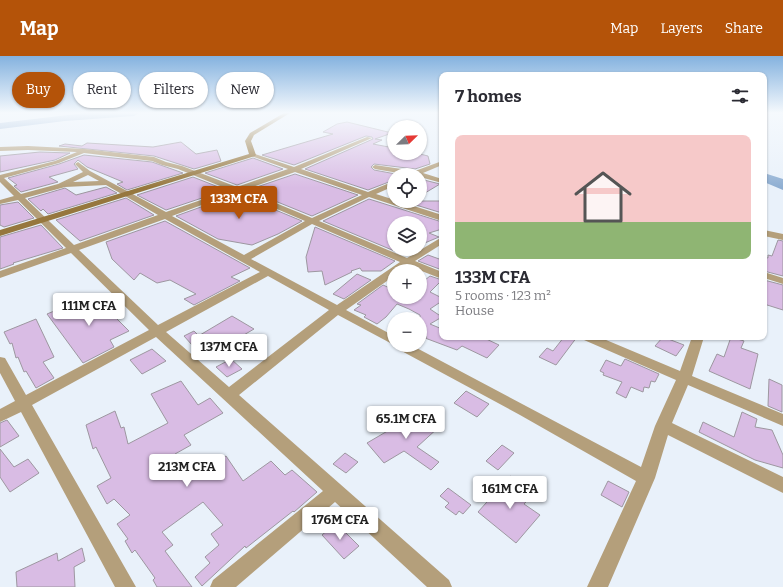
<!DOCTYPE html>
<meta charset="utf-8">
<style>
body{margin:0;font-family:Bitter,serif;background:#f2f2f3;color:#2b2b33;height:100vh;display:flex;flex-direction:column;font-size:15px;white-space:nowrap}
*{box-sizing:border-box;margin:0}
p{font-size:13px;color:#7c7c81}
.icon{flex:none;width:22px;height:22px;fill:none;stroke:currentColor;stroke-width:2;stroke-linecap:round;stroke-linejoin:round}
.map{position:relative;flex:1;overflow:hidden}
.drawer{position:absolute;left:439px;top:16px;width:328px;height:268px;display:flex;flex-direction:column;background:#fff;border-radius:8px;box-shadow:0 1px 3px #0004}
.drawer>*{flex:none}
.guide{position:absolute;left:12px;top:16px;width:367px;height:36px;display:flex;gap:8px}
.needle{width:26px;rotate:67deg}
.tools{position:absolute;left:387px;top:64px;display:grid;gap:8px}
.tools a{display:grid;place-items:center;width:40px;height:40px;border-radius:50%;background:#fff;box-shadow:0 1px 3px #0004;font-size:20px}
.price{position:absolute;translate:-50% -34px;padding:0 9px;border-radius:4px;background:#fff;color:#222;font-size:13px;line-height:26px;filter:drop-shadow(0 1px 2px #0008)}
.price::after{content:'';position:absolute;left:50%;top:24px;width:12px;height:9px;margin-left:-6px;background:inherit;clip-path:polygon(0 0,100% 0,50% 100%)}
.price.current{background:#b45309;color:#fff}
ul{padding:0;list-style:none}
li{display:grid;align-content:center;gap:8px;height:212px;padding:0 16px}
li+li{border-top:1px solid #e1e1e2}
li span{display:grid;place-items:center;height:124px;border-radius:8px;color:#555}
li>.icon{margin-inline-start:auto}
span .icon{width:72px;height:72px;fill:#fffc;stroke-width:1}
li b{font-size:17px}
h2{display:flex;justify-content:space-between;align-items:center;height:48px;padding:0 16px;font-size:17px}
.pill{padding:0 14px;border-radius:18px;background:#fff;box-shadow:0 1px 3px #0004;font-size:14px;line-height:36px}
.pill.current{background:#b45309;color:#fff}
header{display:flex;align-items:center;gap:24px;box-sizing:border-box;height:56px;padding:0 20px;background:#b45309;color:#fff}
header strong{font-size:19px}
nav{display:flex;gap:22px;margin-inline-start:auto;font-size:14px}
.map>svg:first-child{display:block}
</style>
<header>
<strong>Map</strong>
<nav><a>Map</a><a>Layers</a><a>Share</a></nav>
</header>
<div class="map">
<svg width="783" height="531" viewBox="0 0 783 531">
<rect width="100%" height="100%" fill="#e9f1fa"/>
<g fill="none" stroke-linecap="round" stroke-linejoin="round">
<path fill="#8eaed2" fill-rule="evenodd" d="M85,57H139L134,60L65,65L0,73V67Z
M764,117L783,123V134L764,126Z"/>
</g>
<path fill="#d9bce4" stroke="#9d97a0" d="M347,66L392,77L375,83L382,84L373,88L394,92V97H416L428,100L430,108L415,113L374,108L371,111L374,114L401,119H394V124L368,134L305,113L373,83L372,81L366,80L294,109L262,99L333,78L323,76L337,68Z
M181,86L196,98L217,94L221,105L194,113L154,100L59,90L65,88L82,90L87,87L153,91Z
M40,96L70,97L55,104L0,116V100Z
M84,99L152,106L183,117L127,134L117,128L123,126L87,111L78,104L74,108L78,113L49,121L58,126L21,136L14,130L17,129L8,122L59,108Z
M253,102L283,113L237,129L205,117Z
M295,118L358,139L312,160L248,134Z
M193,121L226,134L166,154L137,139Z
M420,123L440,128L420,140Z
M106,131L117,137L48,158L43,153L41,155L28,143L65,132L76,139Z
M237,138L302,165L278,178L252,189L218,183L176,160Z
M126,142L154,159L80,185L56,164Z
M369,143L442,166V173L429,177L439,181L420,189V167H394V193H413L417,194L411,198L412,193L404,199L323,165Z
M403,145H442V157Z
M18,146L34,162L4,171L0,169V149Z
M165,165L250,212L231,221L240,225L194,249L184,243L196,238L170,224L157,227L140,217L134,224L112,203L106,186Z
M41,169L63,192L13,207L14,208L0,213V181Z
M315,171L395,205L381,215H362L360,212L351,215L352,216L325,229L322,215L308,216L306,201Z
M778,184L783,185V220L764,215V201L768,202V199L772,200Z
M428,199L442,204V214L418,205Z
M357,218L371,224L344,243L333,238Z
M430,220L442,224L430,236L442,242V245L430,253L442,261L430,268L442,273V281H482L499,289L487,302L462,290L457,294L425,282L427,281L420,277V259L409,253L397,248L386,261L377,268L364,261L366,259L354,254L361,249L357,248L383,229L394,234V241H420V228Z
M764,224L783,229V254L764,248Z
M90,240L101,249L110,245L120,256L113,259L129,275L110,284L114,291L83,307L47,258Z
M232,260L254,273L220,293L200,279Z
M36,263L54,301L43,306L54,322L36,332L26,315L24,316L18,301L16,302L12,287L10,288L4,276Z
M194,275L203,284L192,289L184,280Z
M564,281H577L556,309L539,301L547,292L553,295Z
M663,281L684,289L676,300L655,290Z
M731,281L744,285L741,292L758,298L750,333L709,315L717,298L724,301Z
M152,293L166,305L142,318L130,304Z
M231,303L242,313L227,321L216,311Z
M625,303L659,318L655,326L651,325L649,332L644,331L643,336L631,331L626,342L616,337L622,326L603,319L604,317L600,315L606,304L621,310Z
M769,323L782,329V356L768,350Z
M181,325L198,349L210,342L223,357L184,379L191,389L175,398L193,418L226,400L243,425L271,405L285,419L292,414L317,436L294,456L293,455L246,492L245,490L202,530L195,521L210,507L205,501L219,489L211,478L223,469L203,446L162,476L173,489L165,495L192,531H157L153,524L155,522L135,494L132,497L125,485L128,483L117,468L130,459L114,443L107,448L97,430L111,422L96,391L93,393L86,369L115,355L121,372L124,371L128,388L168,367L151,338Z
M466,335L489,348L477,361L454,347Z
M414,354L439,371L417,391L439,406L431,414L404,395L384,407L367,387L408,363L405,361Z
M742,356L757,363L755,371L772,374L783,399V412L755,404L699,376L703,366L734,381Z
M7,364L19,380L0,391V367Z
M502,389L514,397L498,414L486,405Z
M0,393L14,411L28,403L39,417L10,436L0,421Z
M345,397L358,406L346,417L333,408Z
M510,420L534,437L524,448L540,459L516,487L478,456Z
M608,425L629,436L622,451L601,439Z
M448,432L471,449L463,458L459,455L456,459L445,451L449,447L440,440Z
M336,467L359,490L344,503L322,479Z
M82,492L85,505L74,511L75,531H17L16,516L57,497L58,505Z"/>
<g fill="none" stroke-linecap="round" stroke-linejoin="round">
<path fill="#b49f7b" fill-rule="evenodd" d="M367,81L372,82L301,113L368,136L394,125V130L376,138L442,159V165L369,141L319,165L407,202L442,181V188L415,205L442,216V223L409,210L401,215H394V220L346,254L394,280V289L338,259L239,339L449,524L452,531H427L335,446L236,531H210L213,524L323,435L156,281L32,349L136,531H115L21,356L0,366V353L15,345L0,317V301L5,302L26,339L149,274L71,197L0,222V215L66,192L18,144L0,148V144L14,140L0,126V119L55,105L77,96L28,94L0,95V91L28,90L85,93L154,101L166,106L182,110L237,131L288,113L251,100V98H255L294,111ZM84,97L152,105L162,109L178,113L230,134L166,156L90,115L78,106L75,108L83,116L58,128L21,138L4,122L59,107ZM295,116L362,139L312,162L244,134ZM88,119L99,125L73,126ZM106,129L158,159L74,189L25,142L65,131ZM237,136L305,165L244,199L172,160ZM165,163L260,216L158,269L79,194ZM312,168L400,206L337,249L251,203ZM268,220L329,254L229,331L166,276Z
M442,105V109L423,117L442,123V127L420,121V119H410L375,113L372,111L375,109L415,115Z
M764,174L783,178V184L764,180Z
M764,216L783,222V228L764,222Z
M582,281H599L680,315L692,281H704L692,320L783,358V370L688,329L672,367L783,421V437L668,379L655,422L608,531H587L636,425L520,359L396,292L395,289H411L641,411L655,370L676,324L584,284Z"/>
<path fill="#96773e" fill-rule="evenodd" d="M284,57H290L254,79L251,85L256,99L255,100L0,180V174L249,98L245,85L250,77Z"/>
</g>
<linearGradient id="sky" x2="0" y2="1"><stop stop-color="#84b2df"/><stop offset="0.43" stop-color="#f5f9fd"/><stop offset="1" stop-color="#f5f9fd" stop-opacity="0"/></linearGradient>
<rect width="783" height="132" fill="url(#sky)"/>
</svg>
<div class="tools">
<a><svg class="needle" viewBox="-14 -14 28 28"><path d="M0-13l5 13h-10z" fill="#e53935"/><path d="M0 13l5-13h-10z" fill="#7c7c81"/></svg></a>
<a><svg class="icon" aria-label="locate" viewBox="0 0 24 24"><circle cx="12" cy="12" r="6"/><path d="M12 2v4M12 18v4M2 12h4M18 12h4"/></svg></a>
<a><svg class="icon" aria-label="layers" viewBox="0 0 24 24"><path d="M12 4l9 5-9 5-9-5zM3 14l9 5 9-5"/></svg></a>
<a>+</a>
<a>−</a>
</div>
<b class="price current" style="left:239px;top:164px">133M CFA</b>
<b class="price" style="left:89px;top:271px">111M CFA</b>
<b class="price" style="left:229px;top:312px">137M CFA</b>
<b class="price" style="left:406px;top:384px">65.1M CFA</b>
<b class="price" style="left:187px;top:432px">213M CFA</b>
<b class="price" style="left:510px;top:454px">161M CFA</b>
<b class="price" style="left:340px;top:485px">176M CFA</b>
<div class="guide">
<a class="pill current">Buy</a>
<a class="pill">Rent</a>
<a class="pill">Filters</a>
<a class="pill">New</a>
</div>
<section class="drawer">
<h2>7 homes<svg class="icon" aria-label="filters" viewBox="0 0 24 24"><path d="M4 7h16M4 17h16"/><circle cx="9" cy="7" r="2"/><circle cx="15" cy="17" r="2"/></svg></h2>
<ul>
<li><span style="background:linear-gradient(#f6c9c9 70%,#8fb573 0)"><svg class="icon" aria-label="home" viewBox="0 0 24 24"><path d="M3 11l9-7 9 7M6 9v11h12V9"/></svg></span><div><b>133M CFA</b><p>5 rooms · 123 m²</p><p>House</p></div></li>
</ul>
</section>
</div>
